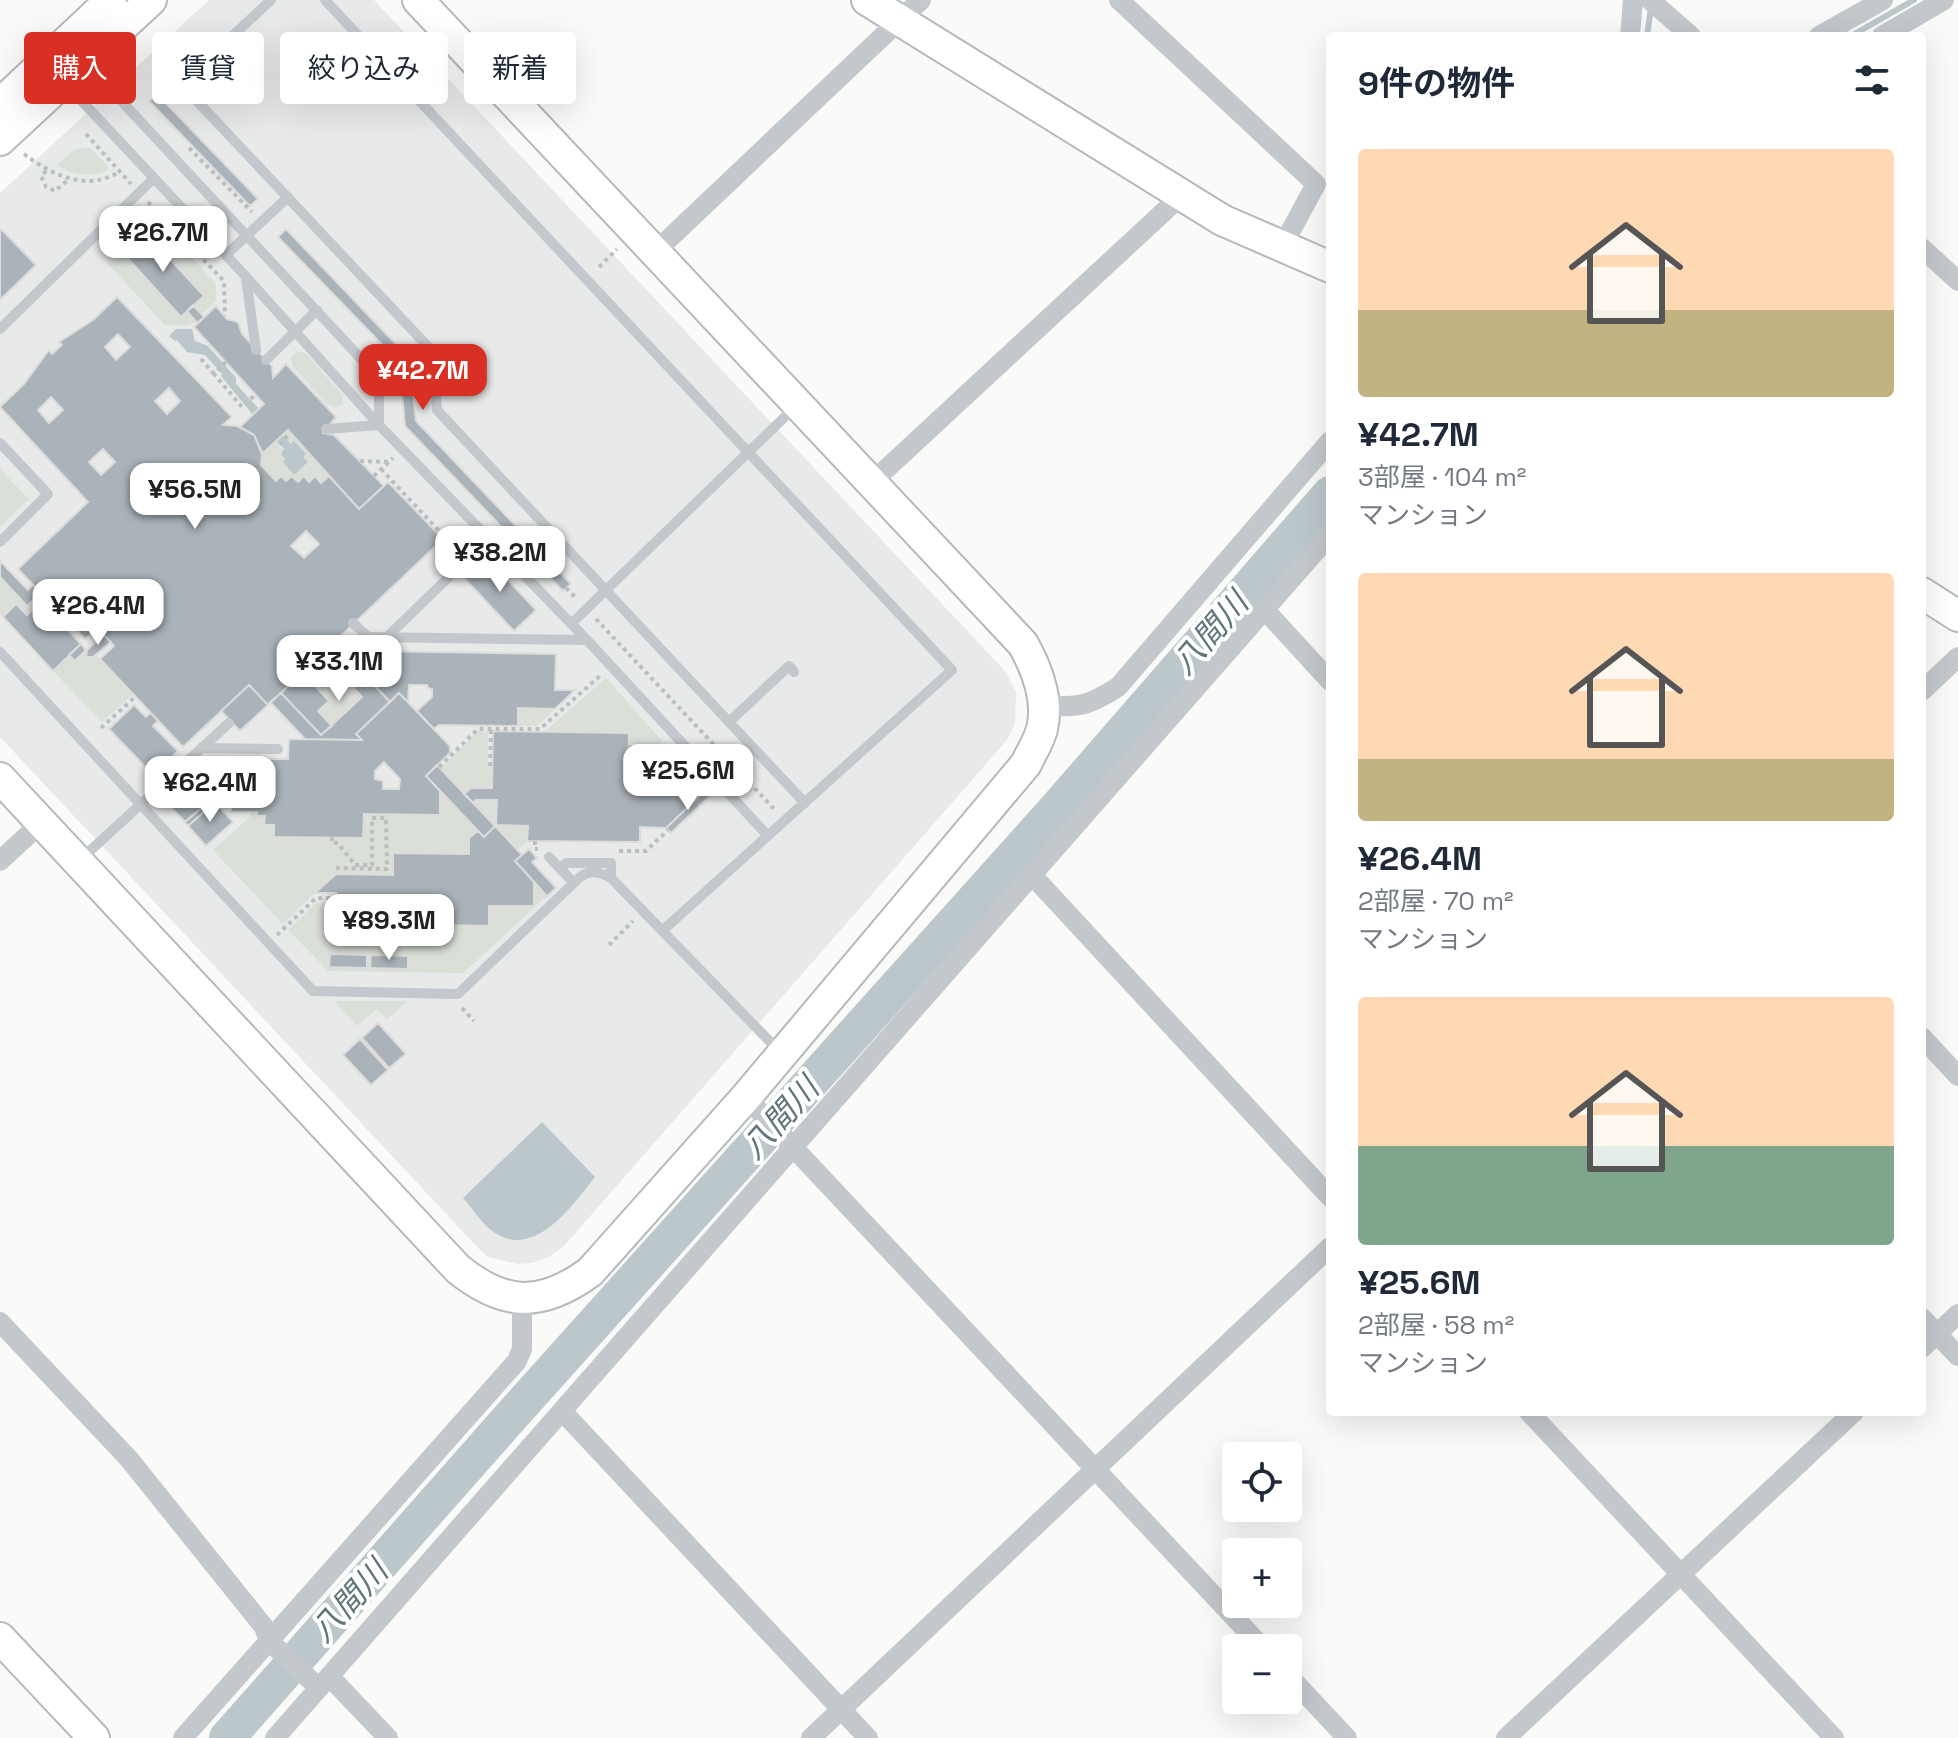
<!DOCTYPE html>
<html lang="ja">
<meta charset="utf-8">
<style>
body{margin:0;font-family:"Space Grotesk","Noto Sans JP",sans-serif;background:#f6f6f7;color:#1f2937;height:100vh;display:flex;flex-direction:column;font-size:30px;white-space:nowrap}
*{box-sizing:border-box;margin:0}
p{font-size:26px;color:#747a83}
.icon{flex:none;width:44px;height:44px;fill:none;stroke:currentColor;stroke-width:2;stroke-linecap:round;stroke-linejoin:round}
.map{position:relative;flex:1;overflow:hidden}
.panel{position:absolute;left:1326px;top:32px;width:600px;height:1384px;display:flex;flex-direction:column;background:#fff;border-radius:8px;box-shadow:0 8px 32px #0002}
.panel>*{flex:none}
.hud{position:absolute;left:24px;top:32px;width:760px;height:72px;display:flex;gap:16px}
.fabs{position:absolute;left:1222px;top:1442px;display:grid;gap:16px}
.fabs a{display:grid;place-items:center;width:80px;height:80px;border-radius:8px;background:#fff;box-shadow:0 8px 32px #0002;font-size:40px}
.price{position:absolute;translate:-50% -68px;padding:0 18px;border-radius:16px;background:#fff;color:#222;font-size:26px;line-height:52px;filter:drop-shadow(0 2px 4px #0008)}
.price::after{content:'';position:absolute;left:50%;top:48px;width:24px;height:18px;margin-left:-12px;background:inherit;clip-path:polygon(0 0,100% 0,50% 100%)}
.price.current{background:#d93025;color:#fff}
ul{padding:0;list-style:none}
li{display:grid;align-content:center;gap:16px;height:424px;padding:0 32px}
li span{display:grid;place-items:center;height:248px;border-radius:8px;color:#555}
li>.icon{margin-inline-start:auto}
span .icon{width:144px;height:144px;fill:#fffc;stroke-width:1}
li b{font-size:34px}
h2{display:flex;justify-content:space-between;align-items:center;height:96px;padding:0 32px;font-size:34px}
.chip{padding:0 28px;border-radius:8px;background:#fff;box-shadow:0 8px 32px #0002;font-size:28px;line-height:72px}
.chip.current{background:#d93025;color:#fff}
.map>svg:first-child{display:block}
</style>
<div class="map">
<svg width="1958" height="1738" viewBox="0 0 1958 1738">
<rect width="100%" height="100%" fill="#fafaf8"/>
<path fill="#e8e9e9" d="M209,0H374L1005,671L1016,692L1015,724L1007,740L564,1246L549,1257L532,1263L517,1264L488,1257L480,1250L0,737V193Z"/>
<path fill="#dadfd7" d="M90,148L108,166V170C93,178 71,176 57,165L75,149Z
M149,211L216,284V301L202,314L193,305L204,296L146,232L143,234L134,225Z
M118,240L126,249L122,253L180,316L187,311L195,321L189,326L165,325L108,264L107,250Z
M298,351L306,354L342,394L343,403L336,408L328,405L292,366L291,357Z
M288,431L329,476L321,483L315,476L309,482L304,476L298,482L292,476L286,481L281,476L276,481L261,465L262,454L277,442C286,451 288,463 294,474L307,463L303,457L305,454L294,442L291,444L283,436Z
M0,469L29,499L0,527Z
M0,577L27,606L41,593L46,597L27,615L16,604L3,617L0,614Z
M86,650V657L90,659L96,655L133,694L102,722L53,671L69,655L75,660Z
M335,668L362,697L332,726L318,711L328,701L316,687Z
M606,678L662,741L659,744H629L628,733L544,732Z
M518,708L555,709L537,726H518Z
M479,731H488V767H493L492,788H471L464,794L440,768Z
M679,760L706,790L691,804V790L670,789V768Z
M440,791L478,831L469,838V854L315,893L283,924L213,850L250,817V812L265,816V825H274V837L363,838L364,814L439,815Z
M476,800H497L496,825L528,826L527,841L518,850L473,803Z
M534,882L547,896L463,973L328,971L288,930L316,903H336V923L488,926L489,906H534Z
M334,1001H405L406,1003L387,1019L377,1009L357,1026Z"/>
<path fill="#bbc7cb" d="M176,329H192L195,341L208,346L236,378V384L259,409L253,415L221,376L222,374L205,355L187,352L177,340L175,341L169,336Z
M288,430L283,436L291,444L294,441L306,454L303,457L308,462L294,475L283,462L285,459L281,454L284,449L278,442L274,443Z
M542,1122L595,1177C574,1203 537,1258 497,1234C484,1227 473,1209 463,1198Z"/>
<g fill="none" stroke-linecap="round" stroke-linejoin="round">
<path stroke="#bbc7cb" stroke-width="6" d="M1647,36L1651,8
M1851,36L1914,0"/>
<path stroke="#bbc7cb" stroke-width="36" d="M227,1738L514,1413L1056,809L1330,494"/>
</g>
<path fill="#aab3b9" stroke="#dcdcda" stroke-width="2" fill-rule="evenodd" d="M157,94L258,199L250,206L149,101Z
M0,228L36,265L0,300Z
M286,229L409,358L416,421L571,584L563,591L405,426L399,362L278,237Z
M145,232L204,296L181,317L122,252Z
M117,297L232,417L223,425L237,426L254,435L262,452L261,465L276,481L281,476L286,481L292,476L298,482L304,476L309,482L315,476L321,483L329,476L359,509L388,482L443,539L268,705L249,685L183,747L100,659L114,646L98,628L85,639L18,569L88,502L0,407L24,384L49,350L52,354L62,345L59,342L93,320ZM118,334L130,347L116,360L105,347ZM169,388L180,401L167,414L155,401ZM51,397L63,410L49,423L38,410ZM103,449L115,462L101,475L89,462ZM306,531L319,544L304,558L291,546ZM136,592L147,603L120,630L109,617Z
M193,305L204,317L197,323L187,311Z
M216,306L227,319L238,322L242,334L272,366L273,378L286,364L336,417L323,433L334,435L384,486L359,509L288,430L262,454L254,435L240,427L264,404L194,327Z
M486,557L536,610L514,631L464,578Z
M0,561L28,590L33,585L41,593L27,606L0,577Z
M46,597L54,606L49,610L81,644L53,671L3,617L16,604L27,615Z
M104,635L111,642L93,657H86L87,650Z
M333,643L390,702L356,734L362,740L305,739L270,702L281,693L321,735L362,697L321,654Z
M81,644L86,650L75,661L69,655Z
M371,651L556,654L555,690H575L555,709L518,708V726L439,725L434,729L417,711L432,697V689L428,688L427,685H409L408,702L399,693L390,702L356,666Z
M321,654L335,668L316,687L329,701L318,711L332,726L321,735L281,693Z
M249,685L268,705L240,731L221,711Z
M399,693L450,746V753L426,776L440,791V815L364,814L363,838L274,837V825H264L265,816H257V812H231V781L228,778L248,759H288L289,739L362,740L356,734ZM384,762L400,779L399,789H383V781L375,779V771Z
M134,705L146,717L151,713L158,721L153,726L178,751L153,775L109,729Z
M493,731L629,733L628,760H670V789L691,790V804L666,828L640,827V842L527,841L528,826L496,825L497,800H476L473,803L464,794L471,788H492Z
M437,765L495,826L484,837L426,776Z
M195,779L212,799L185,822L167,803Z
M231,782V788L188,826L185,822Z
M706,790L711,795L671,833L666,828Z
M215,802L233,822L206,846L188,826Z
M495,826L522,855L515,861L534,882V906H489V926L336,923V893H315L336,874L393,875V853L469,854V838L478,831L484,837Z
M529,849L537,858L532,862L556,888L547,896L515,861Z
M330,954L367,955V968L329,967Z
M371,955L408,956V969L370,968Z
M378,1023L406,1054L389,1068L362,1038Z
M360,1039L388,1070L371,1085L343,1055Z"/>
<g fill="none" stroke-linecap="round" stroke-linejoin="round">
<defs>
<path id="secondary" d="M867,0L1222,220L1330,267
M0,104L111,0
M0,140L151,0
M1922,593L1958,616
M0,778L458,1269C505,1307 542,1307 590,1272L746,1097L1026,764C1031,753 1039,741 1042,729C1049,700 1037,669 1023,644L418,0
M0,1638L94,1738"/>
</defs>
<use href="#secondary" stroke="#b3babf" stroke-width="34"/>
<path stroke="#bbbfc2" stroke-width="4" stroke-dasharray="4 4" stroke-linecap="butt" d="M86,134L131,184
M189,148L252,212
M24,154C52,175 86,192 119,172
M46,171L41,176L46,187L55,191L68,180
M148,202L224,281L225,316
M129,224L140,236
M599,267L617,249
M201,359L214,374
M226,362L214,374L242,407L255,395
M280,445L290,432
M360,461L388,462
M381,469L442,534
M374,476L393,458
M566,588L576,598
M596,619L776,811
M101,728L135,697
M490,766L491,729
M439,767L478,729H540L601,675
M332,837V843H338L355,865H372V818H386L387,869L332,868
M535,841V849H538
M619,851H646L668,830
M277,935L316,898H336
M609,945L633,921
M462,1008L474,1021"/>
<path stroke="#c3c8cc" stroke-width="10" d="M271,0L181,84L433,352L437,410L805,803
M325,0L952,670L662,931
M87,64L379,378V425L326,429
M65,83L238,268L379,425L587,640L768,836
M226,255L288,197
M246,278L256,350
M0,329L153,179
M266,360L317,310
M0,443L48,494L0,542
M353,623L368,637L587,640
M571,624L795,407
M386,638L489,538
M0,652L313,991L458,994L580,877C591,869 600,872 611,878L780,1052
M729,722L789,666L794,672
M201,748L278,749
M631,750H687
M549,857L574,883
M80,860L229,723
M561,869L566,863H611V878"/>
<path stroke="#c3c8cc" stroke-width="20" d="M1119,0L1316,184L1282,247
M1650,0L1691,36
M1630,36L1633,0
M1819,36L1883,0
M1882,36L1944,0
M1922,248L1958,281
M656,251L921,0
M870,484L1183,194
M1265,610L1330,681
M1922,691L1958,657
M1042,706C1079,707 1087,707 1118,687L1330,441
M0,861L42,822
M1031,874L1330,1197
M1922,1037L1958,1076
M746,1097L1263,1648
M1922,1318L1958,1356
M0,1322L129,1459L264,1627L269,1641L318,1687
M1922,1348L1958,1314
M562,1411L868,1738
M1529,1412L1834,1738
M1288,1675L1347,1738
M329,1676L388,1738
M183,1738L517,1361L522,1349V1299
M275,1738L1330,535
M811,1738L1330,1247
M1506,1738L1854,1412"/>
<use href="#secondary" stroke="#fff" stroke-width="30"/>
</g>
<g text-anchor="middle" dominant-baseline="central" stroke-width="8" stroke-linejoin="round" paint-order="stroke">
<g font-size="32" font-style="italic" fill="#60757c" stroke="#fff">
<text transform="translate(1210 633) rotate(-49)">八間川</text>
<text transform="translate(780 1118) rotate(-48)">八間川</text>
<text transform="translate(349 1601) rotate(-48)">八間川</text>
</g>
</g>
</svg>
<div class="fabs">
<a><svg class="icon" aria-label="locate" viewBox="0 0 24 24"><circle cx="12" cy="12" r="6"/><path d="M12 2v4M12 18v4M2 12h4M18 12h4"/></svg></a>
<a>+</a>
<a>−</a>
</div>
<b class="price" style="left:163px;top:274px">¥26.7M</b>
<b class="price current" style="left:423px;top:412px">¥42.7M</b>
<b class="price" style="left:195px;top:531px">¥56.5M</b>
<b class="price" style="left:500px;top:594px">¥38.2M</b>
<b class="price" style="left:98px;top:647px">¥26.4M</b>
<b class="price" style="left:339px;top:703px">¥33.1M</b>
<b class="price" style="left:688px;top:812px">¥25.6M</b>
<b class="price" style="left:210px;top:824px">¥62.4M</b>
<b class="price" style="left:389px;top:962px">¥89.3M</b>
<div class="hud">
<a class="chip current">購入</a>
<a class="chip">賃貸</a>
<a class="chip">絞り込み</a>
<a class="chip">新着</a>
</div>
<section class="panel">
<h2>9件の物件<svg class="icon" aria-label="filters" viewBox="0 0 24 24"><path d="M4 7h16M4 17h16"/><circle cx="9" cy="7" r="2"/><circle cx="15" cy="17" r="2"/></svg></h2>
<ul>
<li><span style="background:linear-gradient(#ffd9b3 65%,#c2b280 0)"><svg class="icon" aria-label="home" viewBox="0 0 24 24"><path d="M3 11l9-7 9 7M6 9v11h12V9"/></svg></span><div><b>¥42.7M</b><p>3部屋 · 104 m²</p><p>マンション</p></div></li>
<li><span style="background:linear-gradient(#ffd9b3 75%,#c2b280 0)"><svg class="icon" aria-label="home" viewBox="0 0 24 24"><path d="M3 11l9-7 9 7M6 9v11h12V9"/></svg></span><div><b>¥26.4M</b><p>2部屋 · 70 m²</p><p>マンション</p></div></li>
<li><span style="background:linear-gradient(#ffd9b3 60%,#7fa58c 0)"><svg class="icon" aria-label="home" viewBox="0 0 24 24"><path d="M3 11l9-7 9 7M6 9v11h12V9"/></svg></span><div><b>¥25.6M</b><p>2部屋 · 58 m²</p><p>マンション</p></div></li>
</ul>
</section>
</div>
